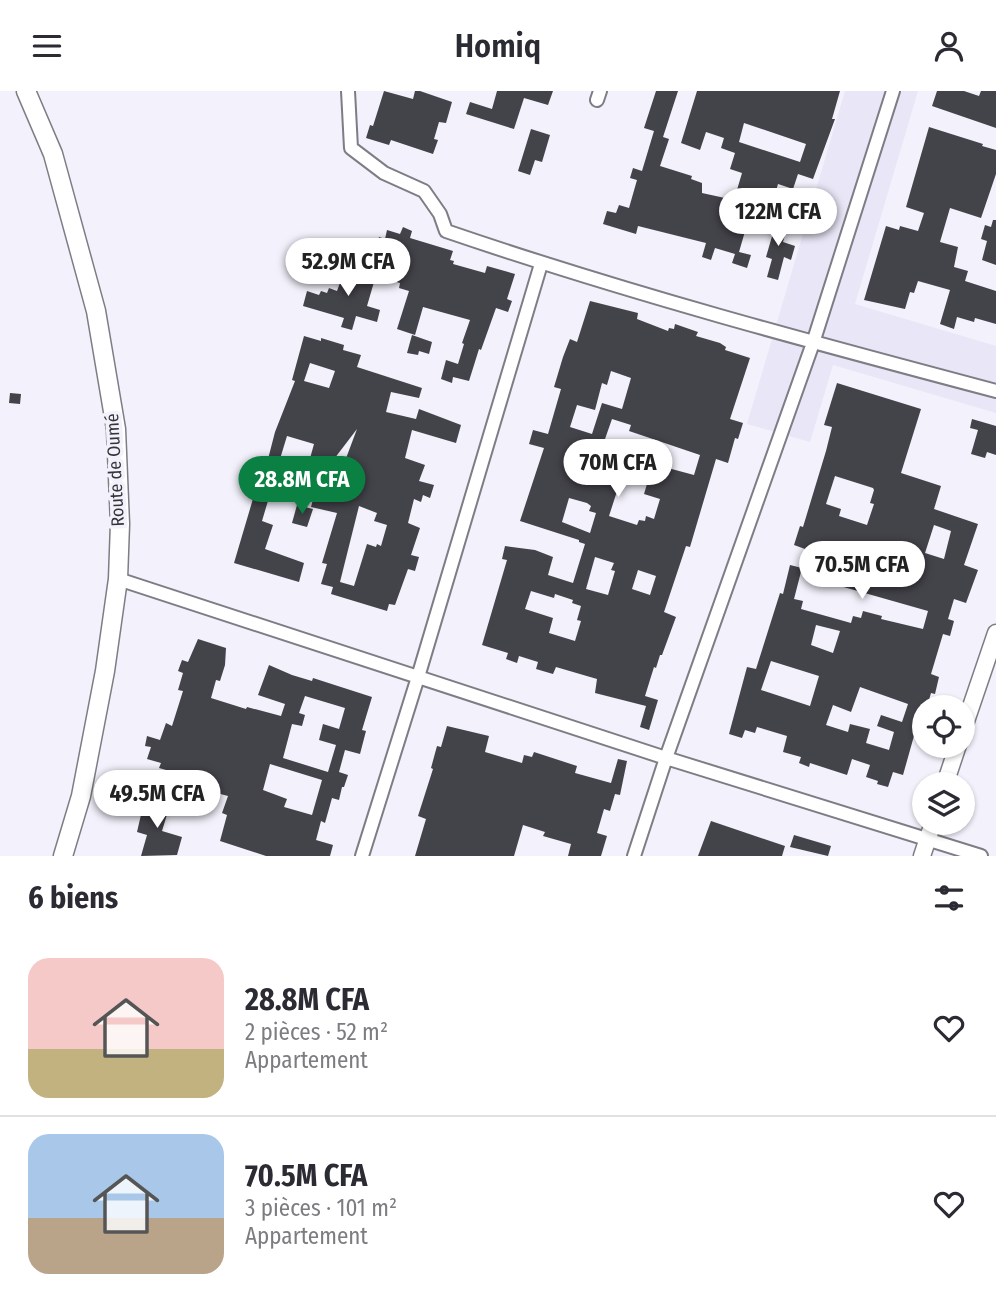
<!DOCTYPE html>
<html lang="fr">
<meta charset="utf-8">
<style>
body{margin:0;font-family:"Fira Sans Condensed",sans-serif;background:#f7f7f7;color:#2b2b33;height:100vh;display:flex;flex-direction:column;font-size:26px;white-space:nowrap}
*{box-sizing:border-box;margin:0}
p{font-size:23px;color:#7c7c81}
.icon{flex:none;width:38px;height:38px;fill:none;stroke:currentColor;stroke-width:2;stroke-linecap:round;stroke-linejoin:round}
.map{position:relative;height:765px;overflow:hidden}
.drawer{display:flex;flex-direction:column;background:#fff;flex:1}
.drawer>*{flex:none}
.controls{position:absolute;left:912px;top:604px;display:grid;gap:14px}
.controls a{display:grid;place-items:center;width:63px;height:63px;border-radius:50%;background:#fff;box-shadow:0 2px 5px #0004;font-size:35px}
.price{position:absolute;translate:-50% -60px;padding:0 16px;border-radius:24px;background:#fff;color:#222;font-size:23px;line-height:46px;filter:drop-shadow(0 2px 4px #0008)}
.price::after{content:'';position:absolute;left:50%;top:42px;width:21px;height:16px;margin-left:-10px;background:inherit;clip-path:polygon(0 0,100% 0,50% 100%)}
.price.selected{background:#0b8043;color:#fff}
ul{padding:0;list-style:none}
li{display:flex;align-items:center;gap:21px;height:175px;padding:0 28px}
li+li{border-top:2px solid #e1e1e2}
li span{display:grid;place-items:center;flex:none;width:196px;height:140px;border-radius:21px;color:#555}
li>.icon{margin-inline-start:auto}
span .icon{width:84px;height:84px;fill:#fffc;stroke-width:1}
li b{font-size:30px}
h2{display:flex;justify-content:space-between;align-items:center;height:84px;padding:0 28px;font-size:30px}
header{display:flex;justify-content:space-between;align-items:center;height:91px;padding:0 28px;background:#fff;font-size:32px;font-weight:600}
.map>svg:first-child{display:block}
</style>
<header><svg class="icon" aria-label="menu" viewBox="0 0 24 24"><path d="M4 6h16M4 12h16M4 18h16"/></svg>Homiq<svg class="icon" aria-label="person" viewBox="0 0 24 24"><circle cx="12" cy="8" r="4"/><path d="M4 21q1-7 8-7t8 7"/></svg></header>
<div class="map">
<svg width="996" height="765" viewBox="0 0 996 765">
<rect width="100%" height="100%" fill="#f3f1fb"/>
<path fill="#e9e6f7" d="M845,0H918L855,213L996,255V322L833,274L810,351L747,333Z"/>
<path fill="#43434a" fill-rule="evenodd" d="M384,0L413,8L415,0H420L452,11L446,32L439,31L434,48L438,49L433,63L391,49L389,54L366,47L370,34L373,35Z
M497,0H553L548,14L524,7L514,38L466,23L470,11L492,18Z
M656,0H678L663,46L669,48L660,75L692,85L691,88L702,92V102L734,109L742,82L730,78L735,62L721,57L724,47L706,41L700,59L681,52L697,0H840L832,28H835L813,88L798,83L793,98L778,93L766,135L748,130L739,161L751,164L747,177L732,172L735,163L715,157L711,169L702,166L706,152L638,135L636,143L603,133L607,120L616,122L619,114L629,117L637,89L630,87L633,77L642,80L654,40L644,37ZM744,32L806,53L800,71L739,51Z
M937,0H964L979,5L981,0H996V37L932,15Z
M929,36L983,53L982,55L996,59V83L981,127L950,117L940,151L958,156L954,176L968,180L965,190L996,200V233L975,227L974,231L957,226L954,238L940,233L950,199L918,190L914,202L910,201L905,218L864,209L886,135L899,139L900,135L918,140L924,122L906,116Z
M531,38L550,44L542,71L535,69L530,84L518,80Z
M769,128L788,134L783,151L795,155L791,169L784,166L778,189L767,186L772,168L766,166L773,142L765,139Z
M993,129H996V174L982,169L987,150L981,148L985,134L991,136Z
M403,136L412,140L410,147L453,160L450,169L454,170L453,173L485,182L487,175L515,183L507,208L512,210L508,221L496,217L481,259L479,258L469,290L453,286L452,292L441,288L446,269L458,273L464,253L462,252L470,229L423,216L415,244L397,238L409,200L399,197L400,192L386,188L394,165L375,160L379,146L385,148L387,139L400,143Z
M361,176L384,184L381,193L374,191L367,215L380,219L377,231L356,225L352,239L341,236L344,227L303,215L307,200L319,204L321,200L327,202L329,197L337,200L344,181L346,182L348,178L359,182Z
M590,210L638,222L637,228L668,240L669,237L674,238L675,233L698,241L696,245L720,252L726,256L725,259L750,267L730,328L743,332L738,348L735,347L728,372L716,368L690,456L686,455L664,521L676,526L662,564H660L656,577L654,576L645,605L658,609L649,639L640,636L646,615L595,602L597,588L556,576L553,583L536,578L538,571L519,565L517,572L506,568L508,562L482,554L507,469L502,468L505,455L535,459L553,466L548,484L573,492L585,453L579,451V449L520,430L544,357L529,353L533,339L548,343L561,298L554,296L563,266L570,248L577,251ZM611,280L631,287L622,318L602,312L592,343L570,336L577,314L595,319L602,292L607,294ZM612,328L631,334L629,340L700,364L694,384L653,373L644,403L660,408L654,428L646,425L645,430L639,429L637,434L609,425L631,357L605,348ZM569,407L587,412L591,415L589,420L596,422L590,442L562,431ZM595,466L614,472L611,479L615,480L608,504L586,498ZM638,479L656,485L650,504L632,498ZM531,500L554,507L555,503L573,509L572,512L581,515L577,529L581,530L575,550L549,542L553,527L525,518Z
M412,244L432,251L429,263L419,260L418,264L407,262Z
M304,245L321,250V247L344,254L343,259L361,264L357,276L422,297L419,307L391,301L386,321L416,328L419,318L461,334L456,352L412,339L405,367L425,374L419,390L434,394L430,407L423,404L421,411L414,408L408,432L420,437L411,464L419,466L415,480L408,478L395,514L389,513L387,520L331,503L333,496L321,493L327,473L322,472L337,422L311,416L314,405L330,410L357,338L328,376L309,371L314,353L287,345L273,391L285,394L281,406L270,403L262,430L273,434L265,458L304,472L299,491L234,472L255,401L259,403L275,341L295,290L292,289ZM310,272L335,280L329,297L304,290ZM359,415L377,422L374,430L387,434L381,455L377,453L376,456L367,453L354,495L340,491Z
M837,292L921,318L901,382L941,395L934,418L978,433L964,474L978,479L966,512L954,508L948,528L954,530L950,545L943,543L931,583L939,586L935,603L931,602L927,616H924V621L921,620L903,684L893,681L888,696L877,693L878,690L866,686L870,674L852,668L847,684L810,672L809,676L799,672L801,666L783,661L787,645L757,636L755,642L745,639L742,647L729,643L747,576L756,578L780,502L783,503L790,474L802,477L794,508L803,510L801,518L851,532L853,525L861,527L863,520L882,525L881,528L923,538L928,520L826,491L829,480L823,478L827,466L794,454L800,435L803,436L826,360L832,336L824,334ZM835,385L873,397L874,399L870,412L874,413L867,434L839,425L841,418L826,413ZM934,434L951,440L944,468L925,462ZM816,534L840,540L833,562L811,554ZM771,570L819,585L810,615L761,599ZM860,596L908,613L902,631L881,624L877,635L894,641L889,659L866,652L870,638L850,633L848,641L826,634L833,614L851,621Z
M10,302L21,303L20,313L9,312Z
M972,328L996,335V364L987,361L985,367L971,363L978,339L970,337Z
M297,414L313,418L307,436L292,432Z
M198,548L226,557L225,574L220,590L216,589L211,607L246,618L247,616L281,625L285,613L258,604L269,574L292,584L312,590L313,587L372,606L362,639L366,640L360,663L345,659L339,681L348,684L344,696H342L339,709L332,707L325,732L321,730L316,749L333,754L330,765H266L220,750L227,724L222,722L228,705L198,697V696L190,693L191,686L159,677L161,672L147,668L151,656L145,655L147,645L160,649L166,632L172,635L183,600L178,599L183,582L178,580L182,569L188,571ZM305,605L345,617L339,638L323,633L319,649L336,654L328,681L283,667L292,633L302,635L305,624L299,622ZM270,673L322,689L312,724L284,716L287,708L263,699Z
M447,635L489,645L485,661L522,672L524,664L532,666L534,661L577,675L575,682L611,692L618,668L627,670L620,704L615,703L610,720L604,718L597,742L607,745L601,765H568L571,753L543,745L545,741L523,734L514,765H415L426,728L418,725L433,678L431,677L437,655L441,656Z
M152,702L166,707L163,715L169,717L162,740L182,746L177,764L141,765L147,744L137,741L143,715L147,716Z
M711,730L785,755L782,765H698Z
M794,744L831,755L828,765L790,756Z"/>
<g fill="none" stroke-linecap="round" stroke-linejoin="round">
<defs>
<path id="minor" d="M348,0L351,57L384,82L424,100L440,123L446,140C627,202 811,251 996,300
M597,9L600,0
M118,488L666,667L981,765
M362,765L418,586L541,173
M634,765L666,667L813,252L893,0"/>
<path id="tertiary" d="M962,642L996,542
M945,693L958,654
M922,765L933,732"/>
<path id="secondary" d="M26,0L53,63L96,220L116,338L120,433L118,488L105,580L81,705L63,765"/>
</defs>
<use href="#minor" stroke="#7e7d85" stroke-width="16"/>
<use href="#tertiary" stroke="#7e7d85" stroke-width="19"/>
<use href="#secondary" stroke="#7e7d85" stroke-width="21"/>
<use href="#minor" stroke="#fff" stroke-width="12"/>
<use href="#tertiary" stroke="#fff" stroke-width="16"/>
<use href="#secondary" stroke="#fff" stroke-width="18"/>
</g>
<g text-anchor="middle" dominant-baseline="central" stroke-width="7" stroke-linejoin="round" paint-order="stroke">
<g font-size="18" fill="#343337" stroke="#f3f1fb">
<text transform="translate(115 379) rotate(-93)">Route de Oumé</text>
</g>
</g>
</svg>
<div class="controls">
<a><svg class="icon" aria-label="locate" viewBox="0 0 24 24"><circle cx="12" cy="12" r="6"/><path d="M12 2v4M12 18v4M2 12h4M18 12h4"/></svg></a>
<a><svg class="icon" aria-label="layers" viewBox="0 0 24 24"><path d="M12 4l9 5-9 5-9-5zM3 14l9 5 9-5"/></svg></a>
</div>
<b class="price" style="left:778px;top:157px">122M CFA</b>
<b class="price" style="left:348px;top:207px">52.9M CFA</b>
<b class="price" style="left:618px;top:408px">70M CFA</b>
<b class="price selected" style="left:302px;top:425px">28.8M CFA</b>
<b class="price" style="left:862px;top:510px">70.5M CFA</b>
<b class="price" style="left:157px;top:739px">49.5M CFA</b>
</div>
<section class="drawer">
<h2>6 biens<svg class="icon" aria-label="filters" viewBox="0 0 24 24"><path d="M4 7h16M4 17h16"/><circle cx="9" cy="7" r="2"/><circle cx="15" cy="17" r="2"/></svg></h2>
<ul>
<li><span style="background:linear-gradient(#f6c9c9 65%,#c2b280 0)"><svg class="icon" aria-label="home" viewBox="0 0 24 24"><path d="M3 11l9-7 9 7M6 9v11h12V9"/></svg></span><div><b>28.8M CFA</b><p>2 pièces · 52 m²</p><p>Appartement</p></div><svg class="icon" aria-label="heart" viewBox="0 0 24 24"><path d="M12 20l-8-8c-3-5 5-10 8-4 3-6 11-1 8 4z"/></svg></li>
<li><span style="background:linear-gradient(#a9c7e8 60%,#b9a48a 0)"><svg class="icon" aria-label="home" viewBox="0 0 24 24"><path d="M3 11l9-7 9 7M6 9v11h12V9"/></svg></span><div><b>70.5M CFA</b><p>3 pièces · 101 m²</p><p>Appartement</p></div><svg class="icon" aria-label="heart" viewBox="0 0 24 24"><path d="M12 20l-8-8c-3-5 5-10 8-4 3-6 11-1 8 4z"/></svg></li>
</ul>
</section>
